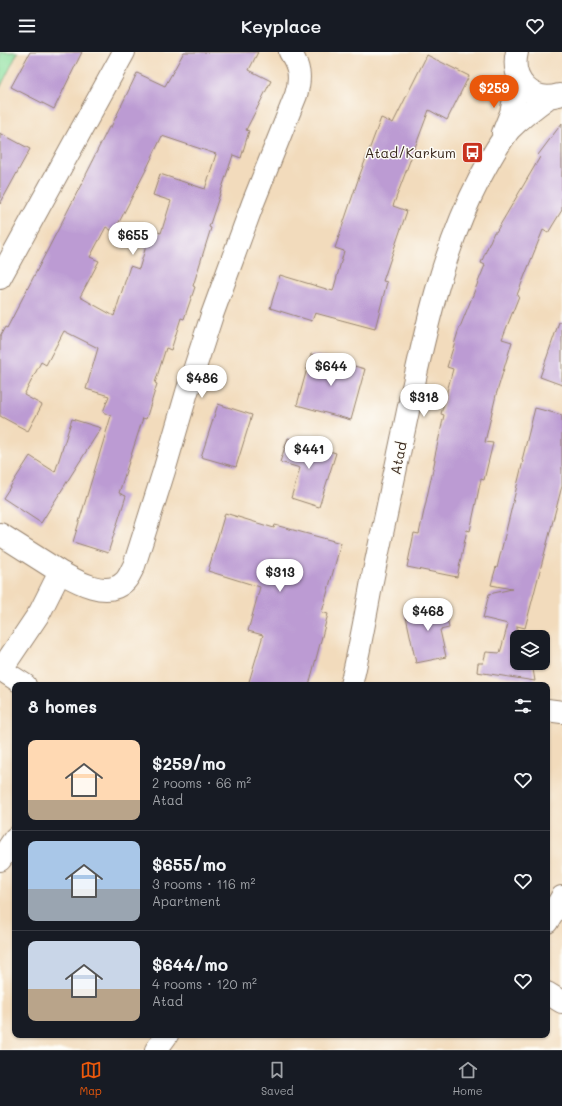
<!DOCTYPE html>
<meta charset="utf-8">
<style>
body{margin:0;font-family:Mali,sans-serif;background:#242831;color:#f1f3f6;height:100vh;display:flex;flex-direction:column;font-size:15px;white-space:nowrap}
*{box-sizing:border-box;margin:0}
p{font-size:13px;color:#9ea1a6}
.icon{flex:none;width:22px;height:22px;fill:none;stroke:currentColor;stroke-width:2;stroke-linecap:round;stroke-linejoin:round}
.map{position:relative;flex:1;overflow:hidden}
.side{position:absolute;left:12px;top:630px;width:538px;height:356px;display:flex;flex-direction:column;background:#171b24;border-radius:8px;box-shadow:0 1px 3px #0004}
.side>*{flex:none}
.fabs{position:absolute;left:510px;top:578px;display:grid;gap:8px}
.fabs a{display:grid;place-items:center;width:40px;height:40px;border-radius:8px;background:#171b24;box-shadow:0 1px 3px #0004;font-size:20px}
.price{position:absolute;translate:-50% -34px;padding:0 9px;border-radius:14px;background:#fff;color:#222;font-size:13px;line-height:26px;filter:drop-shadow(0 1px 2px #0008)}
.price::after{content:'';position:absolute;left:50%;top:24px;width:12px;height:9px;margin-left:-6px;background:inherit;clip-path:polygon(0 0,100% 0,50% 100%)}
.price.current{background:#ea580c;color:#fff}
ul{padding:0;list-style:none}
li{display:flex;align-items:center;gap:12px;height:100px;padding:0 16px}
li+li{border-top:1px solid #363941}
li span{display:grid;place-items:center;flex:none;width:112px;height:80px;border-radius:8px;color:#555}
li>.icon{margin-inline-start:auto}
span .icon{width:48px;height:48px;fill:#fffc;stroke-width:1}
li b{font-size:17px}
h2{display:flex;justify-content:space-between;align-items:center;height:48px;padding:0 16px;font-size:17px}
header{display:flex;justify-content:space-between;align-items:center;height:52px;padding:0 16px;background:#171b24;font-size:18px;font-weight:600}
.dock{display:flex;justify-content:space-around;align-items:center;height:56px;border-top:1px solid #363941;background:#171b24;font-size:11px;color:#9ea1a6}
.dock a{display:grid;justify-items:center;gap:2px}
.dock .current{color:#ea580c}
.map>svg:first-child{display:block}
</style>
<header><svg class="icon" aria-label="menu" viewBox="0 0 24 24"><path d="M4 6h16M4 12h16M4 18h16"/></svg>Keyplace<svg class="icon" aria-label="heart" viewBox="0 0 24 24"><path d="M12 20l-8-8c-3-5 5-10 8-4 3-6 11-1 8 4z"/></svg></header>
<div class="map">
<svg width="562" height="998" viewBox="0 0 562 998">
<rect width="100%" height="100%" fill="#fdfcf7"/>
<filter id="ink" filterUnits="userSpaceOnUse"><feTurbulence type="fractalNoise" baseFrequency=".025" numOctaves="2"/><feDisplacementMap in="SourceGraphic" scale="8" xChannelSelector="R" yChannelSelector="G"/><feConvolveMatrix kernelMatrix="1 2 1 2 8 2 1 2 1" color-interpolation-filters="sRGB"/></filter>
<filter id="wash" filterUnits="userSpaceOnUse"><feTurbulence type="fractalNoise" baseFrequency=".012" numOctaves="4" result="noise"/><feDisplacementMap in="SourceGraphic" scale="16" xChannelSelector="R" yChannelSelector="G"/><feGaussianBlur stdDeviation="0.9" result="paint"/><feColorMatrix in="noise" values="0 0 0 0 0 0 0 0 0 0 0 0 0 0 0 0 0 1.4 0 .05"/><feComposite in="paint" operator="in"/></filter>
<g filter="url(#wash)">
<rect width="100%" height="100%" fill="#f2dbbc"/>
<path fill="#8fe1a1" stroke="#658660" d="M0,0H18L0,36Z"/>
<g id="blocks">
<path fill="#bc9bd3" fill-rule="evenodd" d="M30,0H82L54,57L11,35Z
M184,0H258L249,18L271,29L246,78L249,79L241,106L233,103L209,175L211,176L193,234L195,235L184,267L181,266L171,298L166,296L155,331L157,332L146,367L143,366L119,441L126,444L108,501L73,490L111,364L103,360L109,344L86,337L98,296L64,279L46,313L41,310L24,343L42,353L28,379L0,364V284L5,275L7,276L60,174L93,109H92L109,75H111L137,21L165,34ZM162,84L216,102L205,137L160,122L153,143L171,149L161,181L151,178L139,217L130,214L114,264L80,245L99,209L90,205L106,175L114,180L146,118Z
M427,3L469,24L447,68L429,58L393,154L407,159L383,229L387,230L375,277L315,261L312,269L270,256L280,223L333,239L344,199L335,196L359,125L381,66L393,71Z
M562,71V158L548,181L543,178L517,243L519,244L502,287L512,290L496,343L485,390L493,391L484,428L481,427L470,479L467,478L457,525L407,515L414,481L419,482L435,408H434L444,363L441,362L453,317L447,315L458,280L485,213L481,211L494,180H496L540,105L538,103Z
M0,81L30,97L0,152Z
M559,270H562V333L540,325Z
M311,302L365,317L351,368L297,353Z
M218,352L252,363L236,415L201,405Z
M535,356L562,363V434L525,576L517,574V611H532L535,629L477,620L478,611H483L486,600L500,601L508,572L483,566L489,542L512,537L491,533L496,515L497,516L523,409L522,408Z
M72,367L101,376L41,471L3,446L30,404L55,420Z
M288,386L336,401L319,455L291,446L300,416L280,410Z
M225,461L274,476L275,473L341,491L322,560L328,562L309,633H248L263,583L248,579L260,535L208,519Z
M444,551L449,576L440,578L446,605L416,611L405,560Z"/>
</g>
</g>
<g filter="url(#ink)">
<use href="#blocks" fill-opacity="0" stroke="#96826d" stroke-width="1"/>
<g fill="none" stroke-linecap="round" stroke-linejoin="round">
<defs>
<path id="minor" d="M517,0C510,27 531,51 559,43
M503,81L511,61L519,26
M0,226L124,0
M0,482L60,520
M0,617L25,633
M1,618L40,560L60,520C76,529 107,547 124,530C129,526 131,519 134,514L164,419L187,340L212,263L253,151L296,43C301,26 300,15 290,0
M351,633C360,597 366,560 373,524C386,463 399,402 412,340C428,267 445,193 480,126C489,109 498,92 510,77C522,65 535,55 549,45
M547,658L562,660
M0,808L15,786
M547,870L562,845
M547,941L562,950
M156,998L167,983"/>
</defs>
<use href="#minor" stroke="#96826d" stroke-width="24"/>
<use href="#minor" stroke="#fff" stroke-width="22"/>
</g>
</g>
<defs>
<symbol id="bus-square" viewBox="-11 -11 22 22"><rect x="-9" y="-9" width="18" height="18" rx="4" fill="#c8321e" stroke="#fdfcf7"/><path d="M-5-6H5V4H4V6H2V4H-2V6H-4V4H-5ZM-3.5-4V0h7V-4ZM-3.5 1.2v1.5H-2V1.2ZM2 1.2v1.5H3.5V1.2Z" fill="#fff"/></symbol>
</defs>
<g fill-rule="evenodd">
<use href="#bus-square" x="460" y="88" width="25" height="25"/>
</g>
<g text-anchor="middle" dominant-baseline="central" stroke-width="3" stroke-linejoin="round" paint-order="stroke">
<g font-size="14" fill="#3b2a1e" stroke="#fdfcf7" text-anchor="end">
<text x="456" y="100">Atad/Karkum</text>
</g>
<g font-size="14" fill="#3b2a1e" stroke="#fdfcf7">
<text transform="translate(398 406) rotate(-78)">Atad</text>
</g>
</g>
</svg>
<div class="fabs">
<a><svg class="icon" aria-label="layers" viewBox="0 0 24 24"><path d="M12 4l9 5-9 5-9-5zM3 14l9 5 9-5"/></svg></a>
</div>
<b class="price current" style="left:494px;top:57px">$259</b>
<b class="price" style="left:133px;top:204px">$655</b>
<b class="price" style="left:331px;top:335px">$644</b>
<b class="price" style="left:202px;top:347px">$486</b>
<b class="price" style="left:424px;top:366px">$318</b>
<b class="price" style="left:309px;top:418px">$441</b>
<b class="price" style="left:280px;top:541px">$313</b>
<b class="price" style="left:428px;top:580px">$468</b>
<section class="side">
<h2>8 homes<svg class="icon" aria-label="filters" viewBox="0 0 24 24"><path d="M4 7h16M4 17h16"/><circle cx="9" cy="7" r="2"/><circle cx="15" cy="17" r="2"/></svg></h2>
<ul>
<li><span style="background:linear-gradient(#ffd9b3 75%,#b9a48a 0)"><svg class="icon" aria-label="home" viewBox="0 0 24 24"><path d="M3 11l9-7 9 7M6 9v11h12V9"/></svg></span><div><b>$259/mo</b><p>2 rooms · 66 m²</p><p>Atad</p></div><svg class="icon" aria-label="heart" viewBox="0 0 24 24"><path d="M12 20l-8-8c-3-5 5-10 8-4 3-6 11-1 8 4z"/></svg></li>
<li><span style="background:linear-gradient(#a9c7e8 60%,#9aa5b1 0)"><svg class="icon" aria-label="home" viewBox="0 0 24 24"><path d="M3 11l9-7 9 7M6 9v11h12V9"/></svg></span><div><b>$655/mo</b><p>3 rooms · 116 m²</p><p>Apartment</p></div><svg class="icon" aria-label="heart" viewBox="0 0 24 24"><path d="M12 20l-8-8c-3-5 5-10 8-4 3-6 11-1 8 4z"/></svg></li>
<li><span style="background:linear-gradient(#c9d6e8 60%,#b9a48a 0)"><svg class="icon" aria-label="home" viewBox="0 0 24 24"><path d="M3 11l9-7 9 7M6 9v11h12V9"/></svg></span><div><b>$644/mo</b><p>4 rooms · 120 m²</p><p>Atad</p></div><svg class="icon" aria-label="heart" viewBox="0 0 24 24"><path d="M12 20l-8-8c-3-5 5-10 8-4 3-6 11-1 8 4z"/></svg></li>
</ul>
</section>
</div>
<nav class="dock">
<a class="current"><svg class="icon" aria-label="map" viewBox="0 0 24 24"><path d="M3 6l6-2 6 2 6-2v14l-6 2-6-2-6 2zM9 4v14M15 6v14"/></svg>Map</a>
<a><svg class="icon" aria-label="saved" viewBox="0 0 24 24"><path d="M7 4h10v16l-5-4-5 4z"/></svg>Saved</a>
<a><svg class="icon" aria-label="home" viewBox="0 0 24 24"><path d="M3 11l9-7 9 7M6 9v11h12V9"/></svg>Home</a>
</nav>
